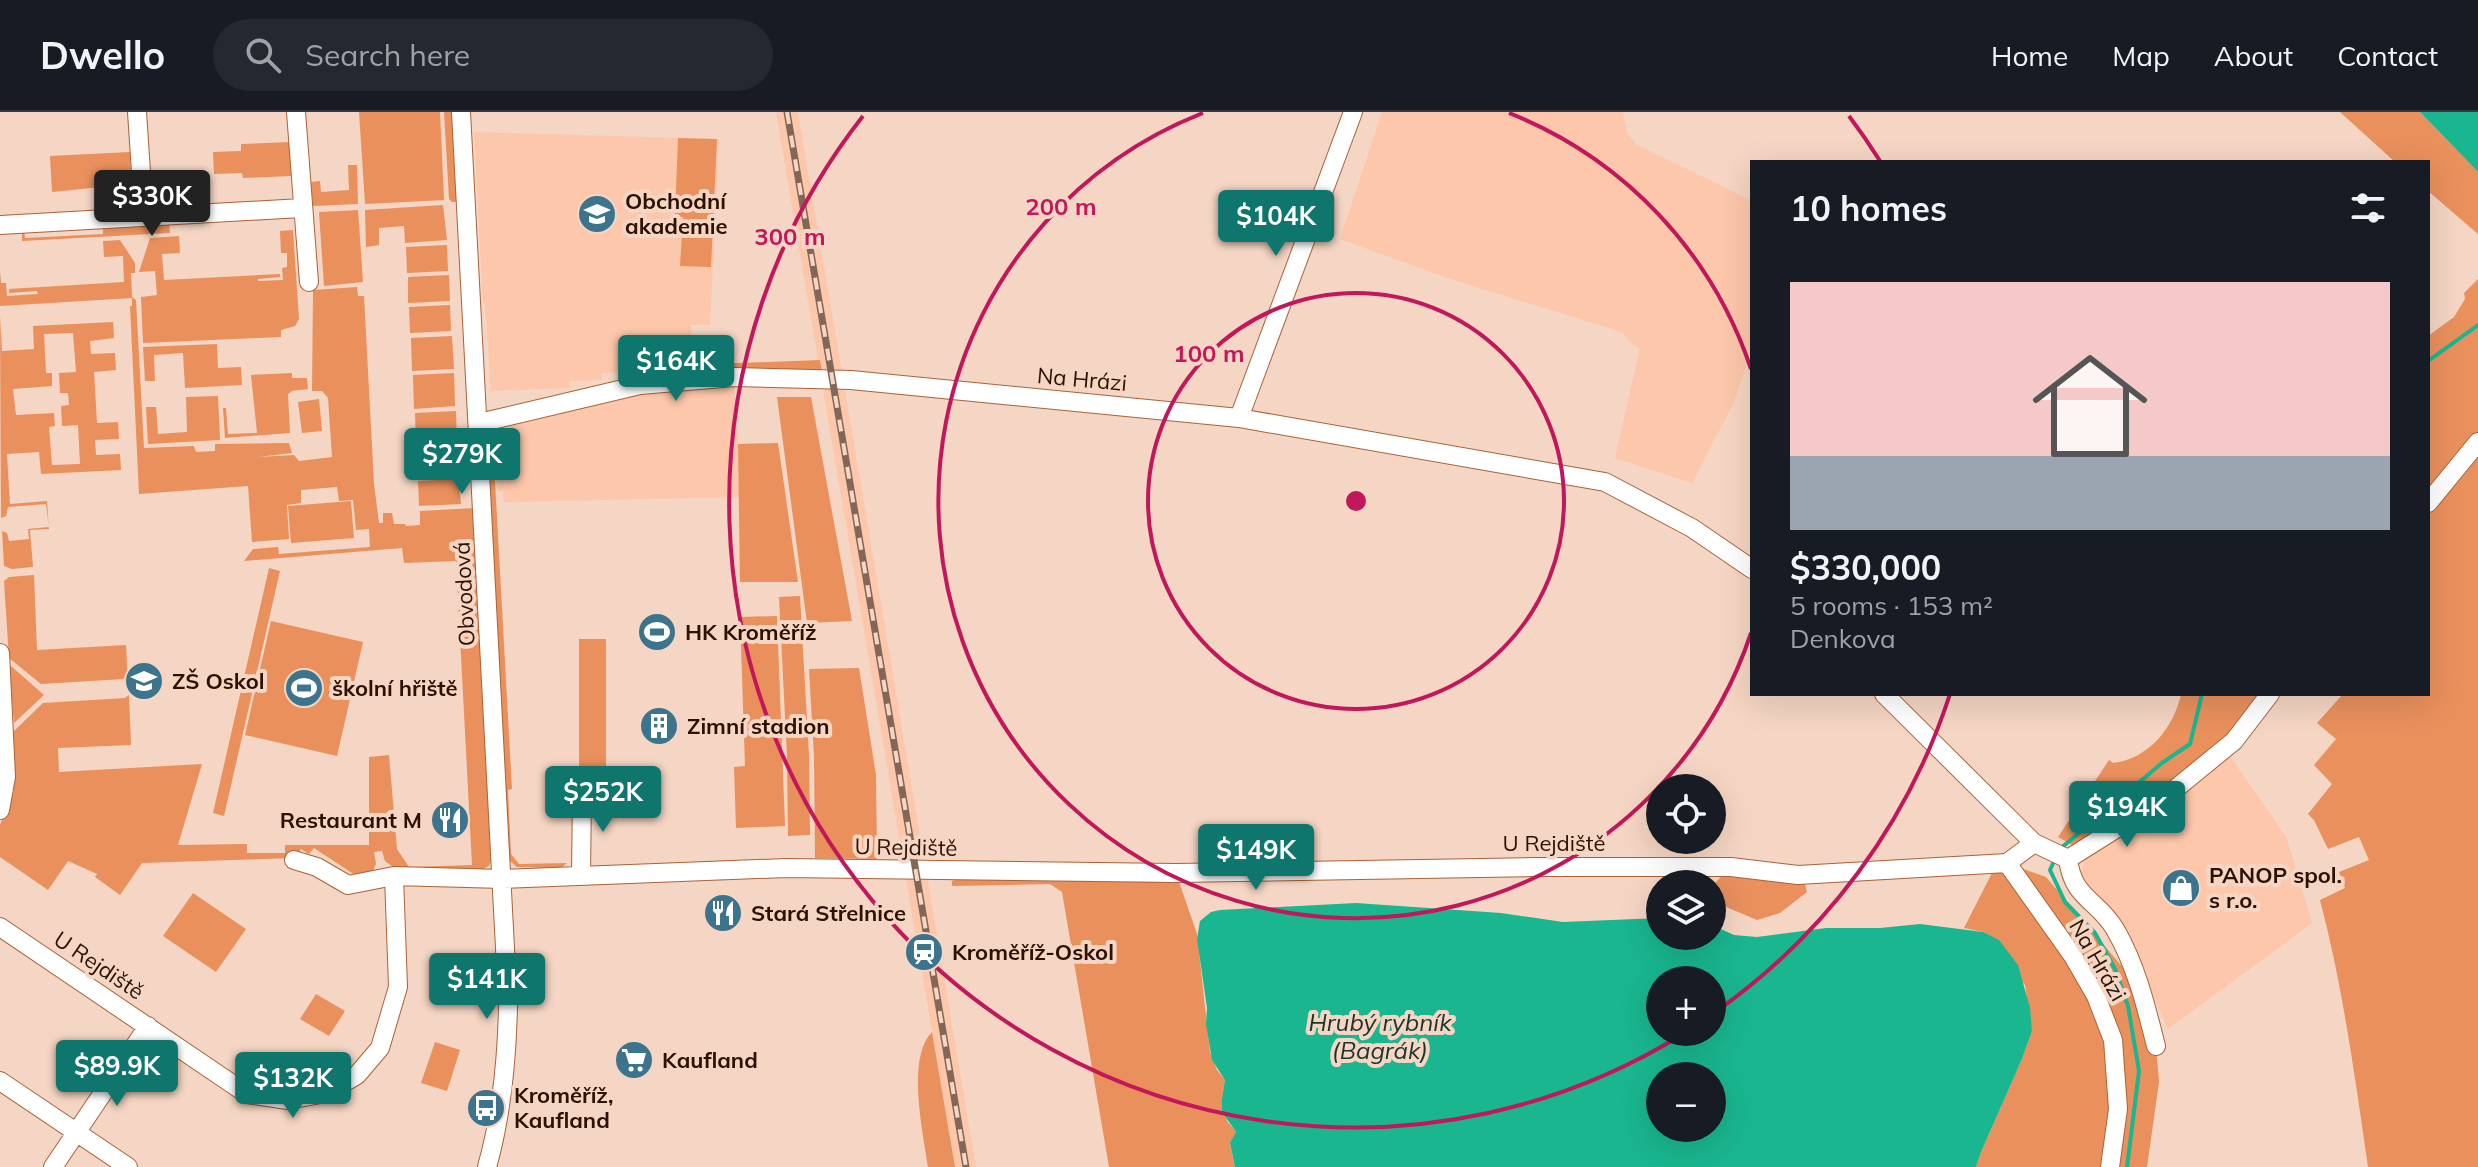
<!DOCTYPE html>
<meta charset="utf-8">
<style>
body{margin:0;font-family:Mulish,sans-serif;background:#242831;color:#f1f3f6;height:100vh;display:flex;flex-direction:column;font-size:30px;white-space:nowrap}
*{box-sizing:border-box;margin:0}
p{font-size:26px;color:#9ea1a6}
.icon{flex:none;width:44px;height:44px;fill:none;stroke:currentColor;stroke-width:2;stroke-linecap:round;stroke-linejoin:round}
.map{position:relative;flex:1;overflow:hidden}
.drawer{position:absolute;left:1750px;top:48px;width:680px;height:536px;display:flex;flex-direction:column;background:#171b24;border-radius:0px;box-shadow:0 8px 32px #0002}
.drawer>*{flex:none}
.fabs{position:absolute;left:1646px;top:662px;display:grid;gap:16px}
.fabs a{display:grid;place-items:center;width:80px;height:80px;border-radius:50%;background:#171b24;box-shadow:0 8px 32px #0002;font-size:40px}
.price{position:absolute;translate:-50% -68px;padding:0 18px;border-radius:8px;background:#0f766e;color:#fff;font-size:26px;line-height:52px;filter:drop-shadow(0 2px 4px #0008)}
.price::after{content:'';position:absolute;left:50%;top:48px;width:24px;height:18px;margin-left:-12px;background:inherit;clip-path:polygon(0 0,100% 0,50% 100%)}
.price.active{background:#222;color:#fff}
ul{padding:0;list-style:none}
li{display:grid;align-content:center;gap:16px;height:424px;padding:0 40px}
li+li{border-top:2px solid #363941}
li span{display:grid;place-items:center;height:248px;border-radius:0px;color:#555}
li>.icon{margin-inline-start:auto}
span .icon{width:144px;height:144px;fill:#fffc;stroke-width:1}
li b{font-size:34px}
h2{display:flex;justify-content:space-between;align-items:center;height:96px;padding:0 40px;font-size:34px}
header{display:flex;align-items:center;gap:48px;box-sizing:border-box;height:112px;padding:0 40px;background:#171b24;border-bottom:2px solid #363941}
header strong{font-size:38px}
nav{display:flex;gap:44px;margin-inline-start:auto;font-size:28px}
.search{width:560px;height:72px;background:#242831;display:flex;align-items:center;gap:20px;box-sizing:border-box;padding:0 28px;border-radius:44px;color:#9ea1a6;font-size:30px}
.map>svg:first-child{display:block}
</style>
<header>
<strong>Dwello</strong>
<div class="search"><svg class="icon" aria-label="search" viewBox="0 0 24 24"><circle cx="10" cy="10" r="6"/><path d="M15 15l6 6"/></svg>Search here</div>
<nav><a>Home</a><a>Map</a><a>About</a><a>Contact</a></nav>
</header>
<div class="map">
<svg width="2478" height="1055" viewBox="0 0 2478 1055">
<rect width="100%" height="100%" fill="#f5d5c3"/>
<path fill="#fcc7ab" d="M776,0H798L976,1055H955Z
M1382,0H1623L1627,21L1636,32L1752,89V236L1734,290L1692,371L1615,346L1640,236L1632,232L1622,220L1447,166L1340,127Z
M474,20L719,27L710,213H691L692,256L602,261V268L570,269V276L491,279L485,192H483Z
M734,271L738,332L739,385L504,390L503,379H497L492,315L617,285Z
M2229,643L2287,726L2312,811L2168,917L2143,861L2077,768L2090,737Z"/>
<path fill="#e9905d" fill-rule="evenodd" d="M359,0H440L444,88L365,92Z
M444,0H454L459,90H452L449,87Z
M2340,0H2420L2478,60V122L2428,79V50H2395Z
M678,26L717,27L711,155L680,154L683,105L675,104Z
M291,30L292,64L243,66L242,61L214,62L213,40L241,39V32Z
M130,40L131,72L52,80L50,44Z
M348,53H357L358,92L313,94L311,70L320,69L321,80L349,78Z
M443,93L447,128L405,131L404,114L379,116V133L366,135L365,98Z
M358,98L363,170L324,174L319,100Z
M169,109L170,121L22,129V117H24L25,126L103,122V113Z
M293,118L299,207L295,214L281,218V225L143,231L141,185L157,183L155,159L139,160L150,126L179,124L180,141L162,142L164,168L280,162V165L258,167V169L283,168L282,156L287,155V141H281L280,119Z
M120,128L135,151V161H131L132,185L136,188L144,336L194,334L196,340L215,339V332L289,331L292,341L258,345L294,343L299,349L332,345L328,286L322,279H312L313,178L357,175L358,184H364L374,372L379,411H383V401H392L394,412H405L406,414L420,413V399L475,396L492,746L489,754L483,757L397,758L385,749L382,739L374,740L376,752L372,761L355,763L314,736L309,742L301,737L295,746L142,751L120,783L95,765L97,762L68,749L48,778L0,745V713L14,679V619L43,591L125,586L129,583L131,633L58,636L59,660L202,652L178,733L247,732V741H285V733H369V645L389,643L397,737L409,755L472,753L456,449L404,451L402,436L244,449L253,437L278,435L279,442L370,435L369,417L356,418L353,388L339,389L337,375L301,378V391L287,393L289,427L252,430L248,374L139,382L130,194H132V186L0,194V159L1,171H6L7,184L38,182L37,179L9,181V177L124,170L123,144L104,145L103,129Z
M447,133L448,159L407,161L406,135Z
M449,163L450,189L408,191V165Z
M2478,167V324L2428,379V224L2454,205L2465,187L2464,181Z
M450,193L451,219L410,221L409,195Z
M0,204L2,239L34,237L33,214L113,210L114,226L90,229L91,242L115,241L116,258L94,260L97,311L118,310L119,327L95,328L96,343L120,342L121,358L41,362L39,340L7,342L10,392L47,389L49,417L30,418L33,455L12,457L4,454L2,419L7,421L9,429L29,427L28,417L49,415L46,392L8,395L6,404L1,406ZM73,221L76,260L59,261L60,281H68L69,293L61,294L62,314L78,313L80,352L52,353L49,315L55,314L54,301L16,303L13,277L52,274V261H46L44,222Z
M452,224L454,257L412,259L411,226Z
M217,232L218,256L241,255L242,273L185,276L183,241L154,243L155,269H145L143,235Z
M820,248L822,260L714,259V252Z
M292,261V266H307L308,277L292,279L288,282L290,321L225,326L223,296H226L228,322L257,321L251,263Z
M454,261L455,294L414,297L413,263Z
M218,284L220,328L148,332L146,295H156L158,322L187,320L186,285Z
M777,285H811L852,509L807,511Z
M319,287L322,319L302,321L298,290Z
M456,299L457,332L416,334L415,301Z
M492,315L512,677L508,678L511,742L519,752L567,751L561,756L517,755L509,748L487,321Z
M778,331L798,470H740L738,332Z
M458,337L459,362L418,364L417,339Z
M2478,342V1055H2368C2355,966 2343,875 2320,788L2345,776L2339,760L2369,748L2359,725L2328,737L2314,708L2308,702L2332,672L2314,653L2336,627L2317,611L2343,582H2428V401Z
M459,367L461,392L419,394L418,369Z
M351,389L354,426L291,431L288,394Z
M269,456L280,459L224,704L213,701Z
M34,463L37,538L126,533L128,571L124,567L41,572L9,546L4,469L9,465Z
M800,484L809,644L810,723L788,724L787,644L779,485Z
M777,504L785,714L736,716L734,655L745,654L740,505Z
M271,509L363,530L337,644L245,623Z
M579,527H606V686H579Z
M11,554L44,583L14,611L9,555Z
M859,556L876,663L877,747L815,746L814,644L809,557Z
M2181,582H2260L2226,627L2127,702L2074,734L2058,725L2109,648L2113,651C2149,647 2174,615 2181,582Z
M1997,751H2007L2046,765L2126,859L2156,934L2159,970L2147,1055H1976L1981,1040L2022,947L2032,919L2025,873L1983,820L1964,816Z
M1731,755L1804,768L1807,780L1780,801L1757,808L1712,789V774Z
M973,760L1176,761L1197,822L1210,940L1217,958L1225,968L1222,986L1227,1009L1236,1020L1230,1032L1235,1055H1109L1062,780L1050,772L952,774V769Z
M193,781L246,817L216,860L163,824Z
M316,882L345,899L329,924L300,907Z
M932,920L955,1055H928C923,1019 906,947 932,920Z
M435,930L460,938L447,979L421,971Z"/>
<path fill="#19b68f" fill-rule="evenodd" d="M2420,0H2478V60Z
M1356,791L1501,801L1563,810L1660,806V824H1712V813L1734,823L1757,825L1826,816H1880L1920,812L1983,820L1999,828L2018,853L2030,896L2032,919L2022,947L1981,1040L1976,1055H1235L1230,1031L1236,1020L1222,1000V986L1225,968L1212,948L1206,912L1207,896L1197,827L1200,809L1211,800L1220,798ZM1660,868H1712V920H1660ZM1660,964H1712V1016H1660Z"/>
<g fill="none" stroke-linecap="round" stroke-linejoin="round">
<path stroke="#19b68f" stroke-width="4" d="M2428,249L2478,213
M2061,736L2162,651L2190,632L2202,582
M2055,747L2050,758L2065,790L2095,821L2115,857L2128,894L2139,959L2127,1055"/>
<defs>
<path id="minor" d="M137,0L144,105
M296,0L309,170
M461,0L508,893C507,948 502,1002 487,1055
M0,113L302,96
M1239,306L1353,0
M479,311L640,273L734,265L851,268L1239,306L1605,370L1692,416L1752,457
M2428,391L2478,330
M0,541L6,665L0,698
M1884,582L2034,731L2068,747
M2068,747L2163,687L2234,629L2270,582
M2068,747C2073,787 2097,787 2115,817C2136,853 2146,894 2156,934
M294,748L317,755L348,773L394,764
M2007,751L2073,844L2096,884L2113,928L2118,997L2110,1055
M581,764L582,680
M0,815L247,982L288,988L326,981L357,963L380,936L398,875L394,764L503,767L786,756L1176,761L1536,755H1731L1798,763L2007,751L2034,731
M0,969L128,1055
M53,1055L148,914"/>
</defs>
<use href="#minor" stroke="#aa6238" stroke-width="20"/>
<use href="#minor" stroke="#fff" stroke-width="18"/>
<defs>
<path id="rail" d="M787,0L966,1055"/>
</defs>
<use href="#rail" stroke="#846656" stroke-width="7"/>
<use href="#rail" stroke="#f5d5c3" stroke-width="4" stroke-dasharray="12" stroke-linecap="butt"/>
</g>
<g fill="none" stroke="#c2185b" stroke-width="4">
<circle cx="1356" cy="389" r="208"/>
<path d="M1751 521A417 417 0 1 1 1203 1M1509 1A417 417 0 0 1 1751 257"/>
<path d="M1950 582A625 625 0 0 1 1714 901M1683 922A625 625 0 0 1 863 4M1849 4A625 625 0 0 1 1880 49"/>
</g>
<defs>
<symbol id="school-disc" viewBox="-11 -11 22 22"><circle r="9.5" fill="#3c748e" stroke="#f5d5c3"/><path d="M0-5L7-2L0 1L-7-2ZM-4 1L0 2.5L4 1V4Q0 6-4 4Z" fill="#fff"/></symbol>
<symbol id="stadium-disc" viewBox="-11 -11 22 22"><circle r="9.5" fill="#3c748e" stroke="#f5d5c3"/><path d="M0-5a6.5 5 0 1 0 0 10a6.5 5 0 1 0 0-10ZM-3.5-1.8h7v3.6h-7Z" fill="#fff"/></symbol>
<symbol id="building-disc" viewBox="-11 -11 22 22"><circle r="9.5" fill="#3c748e" stroke="#f5d5c3"/><path d="M-4-6H4V6H1V3H-1V6H-4ZM-2.5-4.3h1.7v1.8h-1.7ZM.8-4.3h1.7v1.8H.8ZM-2.5-1h1.7V.8h-1.7ZM.8-1h1.7V.8H.8Z" fill="#fff"/></symbol>
<symbol id="restaurant-disc" viewBox="-11 -11 22 22"><circle r="9.5" fill="#3c748e" stroke="#f5d5c3"/><path d="M-5-6h1v4h1v-4h1v4h1v-4h1v5L-1.5 .5V6h-2V.5L-5-1ZM5-6V6H3V1.5H1.5Q1.5-4 5-6Z" fill="#fff"/></symbol>
<symbol id="shop-disc" viewBox="-11 -11 22 22"><circle r="9.5" fill="#3c748e" stroke="#f5d5c3"/><path d="M-5-2.5h2.3a2.7 3.5 0 0 1 5.4 0H5L5.5 6h-11ZM-1.5-2.5h3a1.5 2.3 0 0 0-3 0Z" fill="#fff"/></symbol>
<symbol id="station-disc" viewBox="-11 -11 22 22"><circle r="9.5" fill="#3c748e" stroke="#f5d5c3"/><path d="M-3-6H3Q5-6 5-4V2Q5 4 3 4L4.5 6H3L1.5 4h-3L-3 6H-4.5L-3 4Q-5 4-5 2V-4Q-5-6-3-6ZM-3.5-4v3h7v-3ZM-3.5 1v1.5H-2V1ZM2 1v1.5H3.5V1Z" fill="#fff"/></symbol>
<symbol id="supermarket-disc" viewBox="-11 -11 22 22"><circle r="9.5" fill="#3c748e" stroke="#f5d5c3"/><path d="M-6-5.5h2.5l.6 2H6L4.5 2H-2.5L-4.4-4H-6ZM-1.5 3.2a1.3 1.3 0 1 0 .1 0ZM3 3.2a1.3 1.3 0 1 0 .1 0Z" fill="#fff"/></symbol>
<symbol id="bus-disc" viewBox="-11 -11 22 22"><circle r="9.5" fill="#3c748e" stroke="#f5d5c3"/><path d="M-5-6H5V4H4V6H2V4H-2V6H-4V4H-5ZM-3.5-4V0h7V-4ZM-3.5 1.2v1.5H-2V1.2ZM2 1.2v1.5H3.5V1.2Z" fill="#fff"/></symbol>
</defs>
<g fill-rule="evenodd">
<use href="#school-disc" x="575" y="80" width="44" height="44"/>
<use href="#stadium-disc" x="635" y="498" width="44" height="44"/>
<use href="#school-disc" x="122" y="547" width="44" height="44"/>
<use href="#stadium-disc" x="282" y="554" width="44" height="44"/>
<use href="#building-disc" x="637" y="592" width="44" height="44"/>
<use href="#restaurant-disc" x="428" y="686" width="44" height="44"/>
<use href="#shop-disc" x="2159" y="754" width="44" height="44"/>
<use href="#restaurant-disc" x="701" y="779" width="44" height="44"/>
<use href="#station-disc" x="902" y="818" width="44" height="44"/>
<use href="#supermarket-disc" x="612" y="926" width="44" height="44"/>
<use href="#bus-disc" x="464" y="974" width="44" height="44"/>
</g>
<g text-anchor="middle" dominant-baseline="central" stroke-width="8" stroke-linejoin="round" paint-order="stroke">
<g font-size="22" font-weight="bold" fill="#2d1101" stroke="#f5d5c3" text-anchor="start">
<text x="625" y="89">Obchodní<tspan x="625" dy="25">akademie</tspan></text>
<text x="685" y="520">HK Kroměříž</text>
<text x="172" y="569">ZŠ Oskol</text>
<text x="332" y="576">školní hřiště</text>
<text x="687" y="614">Zimní stadion</text>
<text x="422" y="708" text-anchor="end">Restaurant M</text>
<text x="2209" y="763">PANOP spol.<tspan x="2209" dy="25">s r.o.</tspan></text>
<text x="751" y="801">Stará Střelnice</text>
<text x="952" y="840">Kroměříž-Oskol</text>
<text x="662" y="948">Kaufland</text>
<text x="514" y="983">Kroměříž,<tspan x="514" dy="25">Kaufland</tspan></text>
</g>
<g font-size="22" fill="#2d1101" stroke="#f5d5c3">
<text transform="translate(1082 267) rotate(5)">Na Hrázi</text>
<text transform="translate(464 482) rotate(-93)">Obvodová</text>
<text x="1554" y="731">U Rejdiště</text>
<text transform="translate(906 735) rotate(1)">U Rejdiště</text>
<text transform="translate(2098 848) rotate(60)">Na Hrázi</text>
<text transform="translate(99 853) rotate(34)">U Rejdiště</text>
</g>
<g font-size="24" font-style="italic" fill="#1c332b" stroke="#f5d5c3">
<text x="1380" y="910">Hrubý rybník<tspan x="1380" dy="28">(Bagrák)</tspan></text>
</g>
</g>
<circle cx="1356" cy="389" r="12" fill="#c2185b" stroke="#f5d5c3" stroke-width="4"/>
<g font-size="24" text-anchor="middle" font-weight="bold" fill="#c2185b" stroke="#f5d5c3" stroke-width="8" stroke-linejoin="round" paint-order="stroke">
<text x="1061" y="103">200 m</text>
<text x="790" y="133">300 m</text>
<text x="1209" y="250">100 m</text>
</g>
</svg>
<div class="fabs">
<a><svg class="icon" aria-label="locate" viewBox="0 0 24 24"><circle cx="12" cy="12" r="6"/><path d="M12 2v4M12 18v4M2 12h4M18 12h4"/></svg></a>
<a><svg class="icon" aria-label="layers" viewBox="0 0 24 24"><path d="M12 4l9 5-9 5-9-5zM3 14l9 5 9-5"/></svg></a>
<a>+</a>
<a>−</a>
</div>
<b class="price active" style="left:152px;top:126px">$330K</b>
<b class="price" style="left:1276px;top:146px">$104K</b>
<b class="price" style="left:676px;top:291px">$164K</b>
<b class="price" style="left:462px;top:384px">$279K</b>
<b class="price" style="left:603px;top:722px">$252K</b>
<b class="price" style="left:2127px;top:737px">$194K</b>
<b class="price" style="left:1256px;top:780px">$149K</b>
<b class="price" style="left:487px;top:909px">$141K</b>
<b class="price" style="left:117px;top:996px">$89.9K</b>
<b class="price" style="left:293px;top:1008px">$132K</b>
<section class="drawer">
<h2>10 homes<svg class="icon" aria-label="filters" viewBox="0 0 24 24"><path d="M4 7h16M4 17h16"/><circle cx="9" cy="7" r="2"/><circle cx="15" cy="17" r="2"/></svg></h2>
<ul>
<li><span style="background:linear-gradient(#f6c9c9 70%,#9aa5b1 0)"><svg class="icon" aria-label="home" viewBox="0 0 24 24"><path d="M3 11l9-7 9 7M6 9v11h12V9"/></svg></span><div><b>$330,000</b><p>5 rooms · 153 m²</p><p>Denkova</p></div></li>
</ul>
</section>
</div>
